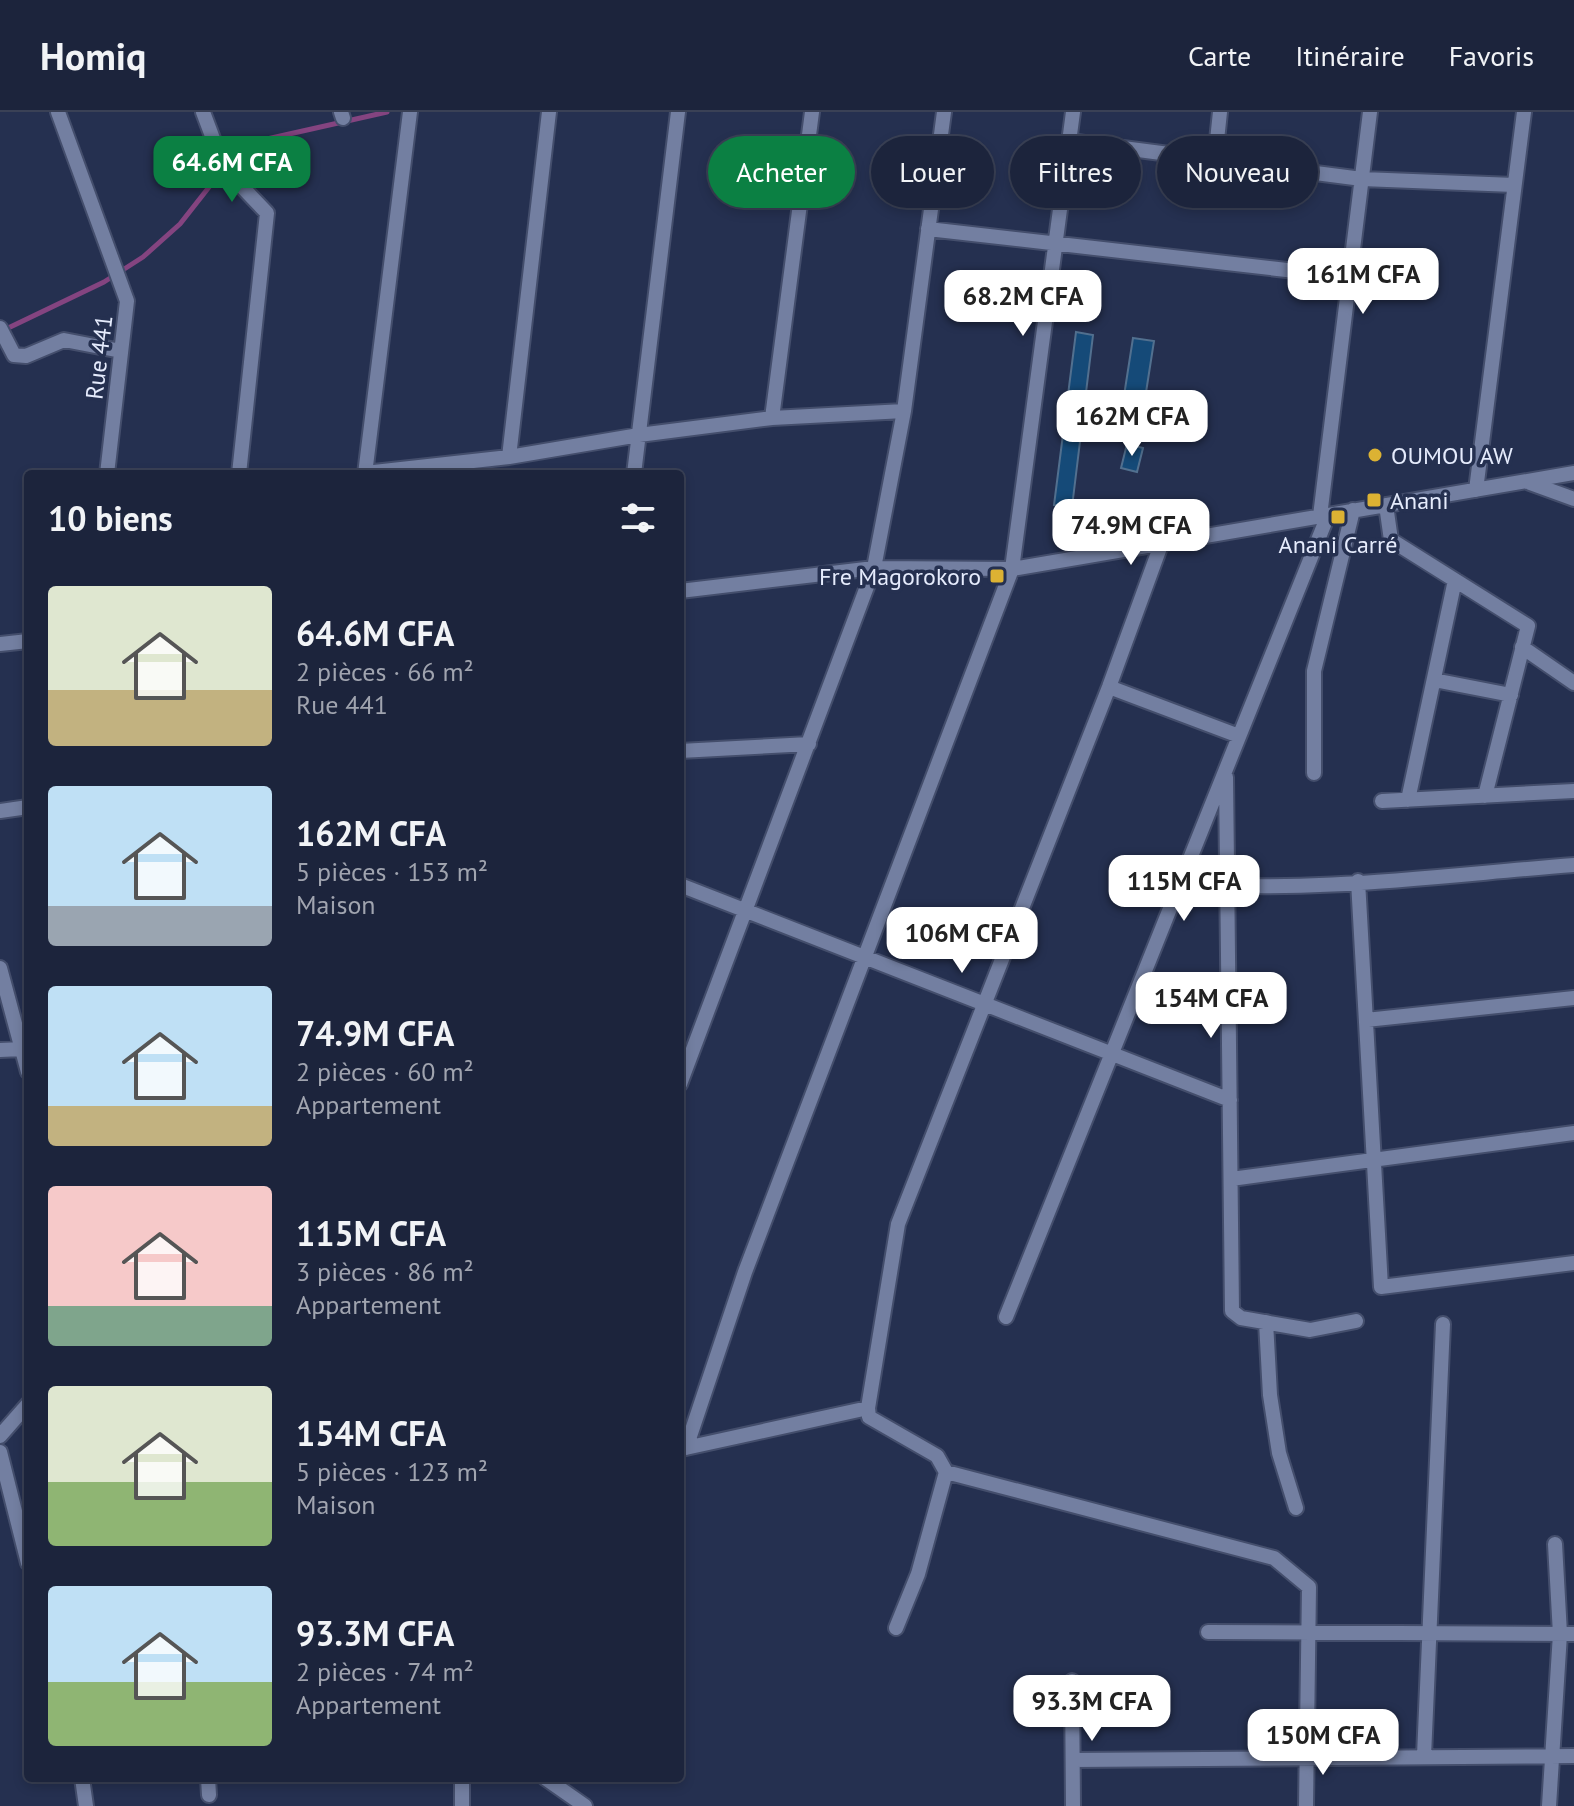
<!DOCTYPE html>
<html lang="fr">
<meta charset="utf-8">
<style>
body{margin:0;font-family:"PT Sans",sans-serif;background:#252c43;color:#f1f3f6;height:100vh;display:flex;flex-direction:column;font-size:30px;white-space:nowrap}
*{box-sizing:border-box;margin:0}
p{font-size:26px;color:#a0a4af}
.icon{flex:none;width:44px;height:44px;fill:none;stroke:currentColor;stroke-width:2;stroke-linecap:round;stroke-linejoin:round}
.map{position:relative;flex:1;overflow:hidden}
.details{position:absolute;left:24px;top:358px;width:660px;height:1312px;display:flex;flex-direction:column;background:#1c243c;border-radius:8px;box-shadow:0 4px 12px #0003,0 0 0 2px #3a4156}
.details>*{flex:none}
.top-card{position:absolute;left:708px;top:24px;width:746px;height:72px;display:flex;gap:16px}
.price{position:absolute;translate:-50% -68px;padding:0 18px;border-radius:16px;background:#fff;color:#222;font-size:26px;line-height:52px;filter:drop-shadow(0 2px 4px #0008)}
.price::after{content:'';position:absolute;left:50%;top:48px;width:24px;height:18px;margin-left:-12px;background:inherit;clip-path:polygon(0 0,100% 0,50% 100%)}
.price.current{background:#0b8043;color:#fff}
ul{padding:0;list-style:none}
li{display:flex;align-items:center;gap:24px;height:200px;padding:0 24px}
li span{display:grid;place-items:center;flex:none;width:224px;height:160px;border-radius:8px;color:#555}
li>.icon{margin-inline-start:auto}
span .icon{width:96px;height:96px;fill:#fffc;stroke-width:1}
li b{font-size:34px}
h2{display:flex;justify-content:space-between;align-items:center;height:96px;padding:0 24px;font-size:34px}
.chip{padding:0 28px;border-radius:36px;background:#1c243c;box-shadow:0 4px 12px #0003,0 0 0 2px #3a4156;font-size:28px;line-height:72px}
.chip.current{background:#0b8043;color:#fff}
header{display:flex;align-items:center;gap:48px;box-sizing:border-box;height:112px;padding:0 40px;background:#1c243c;border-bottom:2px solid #3a4156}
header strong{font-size:38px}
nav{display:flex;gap:44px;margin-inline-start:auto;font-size:28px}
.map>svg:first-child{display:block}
</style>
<header>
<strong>Homiq</strong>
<nav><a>Carte</a><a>Itinéraire</a><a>Favoris</a></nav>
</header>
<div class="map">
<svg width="1574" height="1694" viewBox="0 0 1574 1694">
<rect width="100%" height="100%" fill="#253050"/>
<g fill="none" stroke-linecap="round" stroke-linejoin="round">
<path stroke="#844480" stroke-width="5" d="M4,218L104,170L143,145L180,112L224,56L267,27L387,0"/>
</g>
<path fill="#154a78" stroke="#52708f" stroke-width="2" d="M1076,220L1093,223L1072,395L1054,393Z
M1133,226L1154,229L1142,306L1121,303Z
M1127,332L1143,336L1137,360L1121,356Z"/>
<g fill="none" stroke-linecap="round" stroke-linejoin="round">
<defs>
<path id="minor" d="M58,0L127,189L107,362
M203,0L224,56L267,101L239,362
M341,0L343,6
M1069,29L1362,67L1514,73
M1215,47L1220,0
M928,117L1348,165
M0,216L14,243L26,244L64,228L121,239
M772,306L812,0
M509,345L549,0
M365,361L509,345L639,323L772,306L904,299
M365,362L410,0
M634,362L678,0
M1530,371L1574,387
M1476,378L1524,0
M1386,393L1391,428L1528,514L1485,684
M1320,404L1370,0
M680,479L874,456L1012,457L1574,361
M0,532L28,529
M1522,535L1574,571
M1434,568L1511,583
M1109,575L1239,624
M680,639L809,632
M1314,661V559L1353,398
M1226,665L1232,1199L1241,1206L1310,1218L1356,1209
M1408,688L1455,468
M1382,689L1574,679
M0,699L28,695
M1358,769L1381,1175L1574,1151
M1180,771C1310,782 1444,763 1574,753
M680,773L1230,988
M0,856L28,960
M1366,908L1574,886
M0,938L22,937
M680,972L874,456L904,299L944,0
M1231,1067L1574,1021
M1006,1205L1328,403
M1266,1210L1270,1283L1279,1341L1296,1396
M0,1324L28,1292
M686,1336L745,1160L1012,457L1073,0
M681,1337L868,1296
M0,1340L28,1451
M946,1360L1274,1446L1309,1475L1306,1694
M896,1516L918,1462L946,1360L937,1344L869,1305L868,1296L898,1112L1109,575L1162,430
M1208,1520L1574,1522
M1072,1569L1073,1694
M1424,1644L1443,1212
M1073,1648L1574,1644
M82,1666L86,1694
M208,1666L209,1683
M545,1666L585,1694
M462,1694V1666
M1549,1694L1560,1522L1555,1432"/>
</defs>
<use href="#minor" stroke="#444e6c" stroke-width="18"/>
<use href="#minor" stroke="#737fa1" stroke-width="14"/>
</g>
<g fill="#dcb233" stroke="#253050" stroke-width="3">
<circle cx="1375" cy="343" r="8"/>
<rect x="1366" y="380" width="16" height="16" rx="4"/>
<rect x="1330" y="397" width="16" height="16" rx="4"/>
<rect x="989" y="456" width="16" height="16" rx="4"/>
</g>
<g text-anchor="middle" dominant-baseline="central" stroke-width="7" stroke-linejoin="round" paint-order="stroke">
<g font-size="24" fill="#e5ebfc" stroke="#253050">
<text transform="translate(99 245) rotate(-83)">Rue 441</text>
</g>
<g font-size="24" fill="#e5ebfc" stroke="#253050" text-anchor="start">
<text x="1391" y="343">OUMOU AW</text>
<text x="1390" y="388">Anani</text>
<text x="1338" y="432" text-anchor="middle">Anani Carré</text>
<text x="981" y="464" text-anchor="end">Fre Magorokoro</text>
</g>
</g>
</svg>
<b class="price current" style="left:232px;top:92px">64.6M CFA</b>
<b class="price" style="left:1363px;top:204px">161M CFA</b>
<b class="price" style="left:1023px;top:226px">68.2M CFA</b>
<b class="price" style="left:1132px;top:346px">162M CFA</b>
<b class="price" style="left:1131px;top:455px">74.9M CFA</b>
<b class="price" style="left:1184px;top:811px">115M CFA</b>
<b class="price" style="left:962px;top:863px">106M CFA</b>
<b class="price" style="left:1211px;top:928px">154M CFA</b>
<b class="price" style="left:1092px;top:1631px">93.3M CFA</b>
<b class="price" style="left:1323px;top:1665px">150M CFA</b>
<div class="top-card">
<a class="chip current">Acheter</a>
<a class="chip">Louer</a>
<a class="chip">Filtres</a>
<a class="chip">Nouveau</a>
</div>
<section class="details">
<h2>10 biens<svg class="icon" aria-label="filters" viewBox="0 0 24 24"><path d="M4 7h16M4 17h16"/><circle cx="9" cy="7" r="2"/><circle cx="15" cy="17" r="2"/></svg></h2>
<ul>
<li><span style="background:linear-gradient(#dfe7d0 65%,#c2b280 0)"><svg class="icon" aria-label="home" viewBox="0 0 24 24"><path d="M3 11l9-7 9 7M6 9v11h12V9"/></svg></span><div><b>64.6M CFA</b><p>2 pièces · 66 m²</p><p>Rue 441</p></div></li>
<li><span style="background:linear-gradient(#bfe0f5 75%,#9aa5b1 0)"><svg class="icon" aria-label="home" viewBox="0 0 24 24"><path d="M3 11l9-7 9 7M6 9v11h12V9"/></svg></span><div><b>162M CFA</b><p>5 pièces · 153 m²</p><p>Maison</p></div></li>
<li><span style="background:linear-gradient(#bfe0f5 75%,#c2b280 0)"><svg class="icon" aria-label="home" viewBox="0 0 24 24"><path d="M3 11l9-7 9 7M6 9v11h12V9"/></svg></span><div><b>74.9M CFA</b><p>2 pièces · 60 m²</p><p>Appartement</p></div></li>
<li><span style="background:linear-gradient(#f6c9c9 75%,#7fa58c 0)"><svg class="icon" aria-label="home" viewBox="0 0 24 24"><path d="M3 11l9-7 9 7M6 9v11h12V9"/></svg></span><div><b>115M CFA</b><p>3 pièces · 86 m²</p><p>Appartement</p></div></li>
<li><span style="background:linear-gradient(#dfe7d0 60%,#8fb573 0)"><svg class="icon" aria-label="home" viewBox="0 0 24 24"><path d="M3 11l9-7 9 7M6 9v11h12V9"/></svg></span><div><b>154M CFA</b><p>5 pièces · 123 m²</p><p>Maison</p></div></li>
<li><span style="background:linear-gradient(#bfe0f5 60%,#8fb573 0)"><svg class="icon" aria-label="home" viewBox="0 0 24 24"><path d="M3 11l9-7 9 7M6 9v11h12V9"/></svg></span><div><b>93.3M CFA</b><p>2 pièces · 74 m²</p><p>Appartement</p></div></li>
</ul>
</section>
</div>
